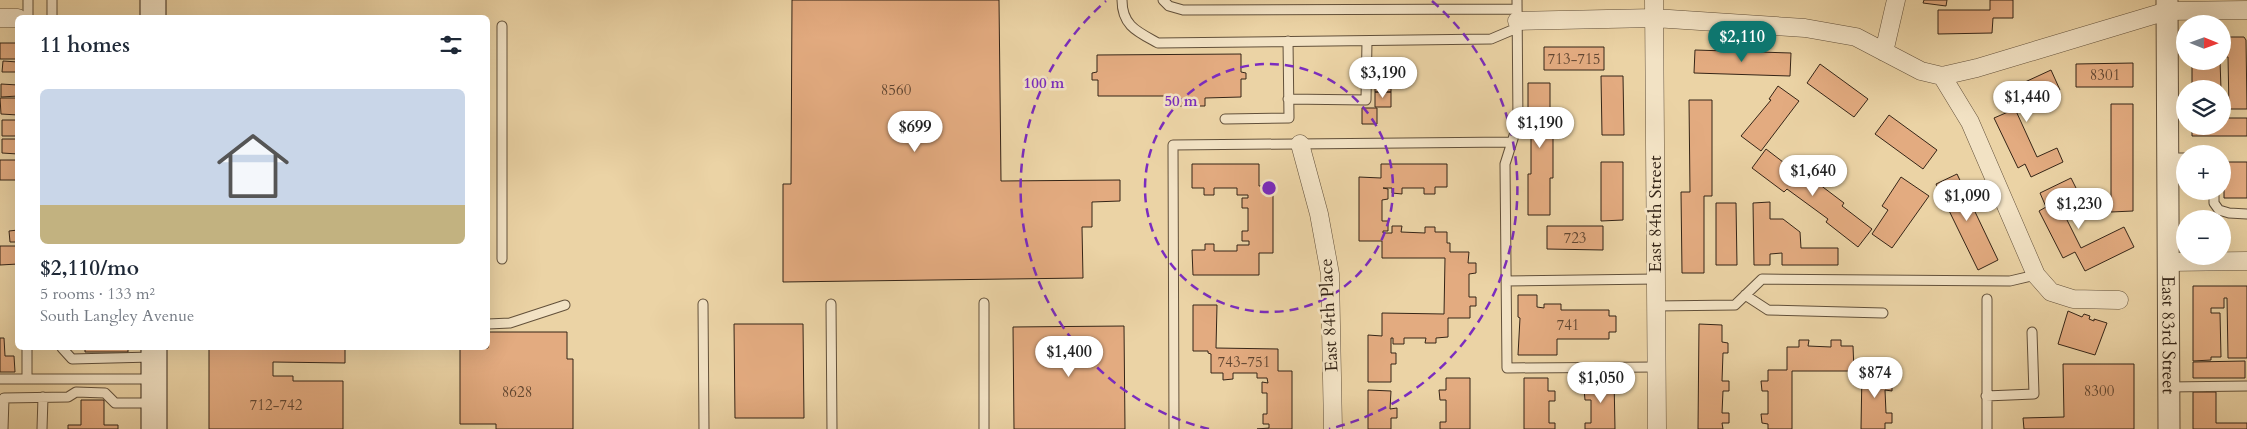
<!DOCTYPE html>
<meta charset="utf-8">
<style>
body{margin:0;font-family:Cardo,serif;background:#f2f2f3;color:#1f2937;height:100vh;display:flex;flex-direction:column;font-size:19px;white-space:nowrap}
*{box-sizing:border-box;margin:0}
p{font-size:16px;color:#747a83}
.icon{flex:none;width:28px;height:28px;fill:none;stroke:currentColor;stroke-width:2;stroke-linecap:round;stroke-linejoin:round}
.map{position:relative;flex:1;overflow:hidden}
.side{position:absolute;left:15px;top:15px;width:475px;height:335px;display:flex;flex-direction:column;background:#fff;border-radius:8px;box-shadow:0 5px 20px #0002}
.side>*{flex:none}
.needle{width:32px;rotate:91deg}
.buttons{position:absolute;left:2176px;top:15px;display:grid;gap:10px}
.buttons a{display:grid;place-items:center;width:55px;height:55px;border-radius:50%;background:#fff;box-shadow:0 5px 20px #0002;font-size:25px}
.price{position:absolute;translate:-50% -42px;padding:0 11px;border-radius:18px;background:#fff;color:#222;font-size:16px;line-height:32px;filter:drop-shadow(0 1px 2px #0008)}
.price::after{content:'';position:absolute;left:50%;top:30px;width:15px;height:11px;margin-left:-8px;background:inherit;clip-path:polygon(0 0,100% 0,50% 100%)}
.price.current{background:#0f766e;color:#fff}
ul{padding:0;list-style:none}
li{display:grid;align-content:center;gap:10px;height:265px;padding:0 25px}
li span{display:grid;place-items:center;height:155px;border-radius:8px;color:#555}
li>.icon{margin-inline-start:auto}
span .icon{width:90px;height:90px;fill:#fffc;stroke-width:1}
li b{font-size:21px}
h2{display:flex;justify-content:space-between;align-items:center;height:60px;padding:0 25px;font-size:21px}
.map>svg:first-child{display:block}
</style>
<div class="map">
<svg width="2247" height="429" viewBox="0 0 2247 429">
<rect width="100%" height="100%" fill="#ebd3a5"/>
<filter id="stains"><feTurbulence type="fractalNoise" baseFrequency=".004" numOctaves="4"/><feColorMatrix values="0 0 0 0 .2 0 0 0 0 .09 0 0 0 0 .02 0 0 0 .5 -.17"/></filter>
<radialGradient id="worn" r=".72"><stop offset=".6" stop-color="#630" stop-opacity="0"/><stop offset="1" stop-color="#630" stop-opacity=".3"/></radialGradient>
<path fill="#e3ab80" stroke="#352517" d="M792,0H999L1001,181L1120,180V201L1092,202V227H1082L1083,278L783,282V184H791Z
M1924,0H1947L1946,6L1923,3Z
M1990,0H2013V18H1993L1992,33L1938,34V10H1990Z
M2222,37H2244L2246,40L2247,109H2229L2228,57H2222Z
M0,43H18V59H0Z
M1544,47H1604V70H1544Z
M1695,50L1791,53L1790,76L1694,73Z
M1241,54V72L1246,73V79H1241V97L1205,98V106H1169V96H1098V80H1092V73L1097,72V55Z
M3,61L18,62V72H2Z
M2192,61H2220L2221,89H2192Z
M2133,63V87H2076V64Z
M1820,64L1868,99L1854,117L1807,83Z
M2051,70L2060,90L2016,111L2037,157L2057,148L2063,162L2031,177L2025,164L2018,168L1994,118L2008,112L1999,94Z
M1601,76H1623L1624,135H1602Z
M1375,77H1391V92H1375Z
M1528,83H1550V121H1553V178H1550V215H1528V174H1531V123H1528Z
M1,84L18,85V96L1,97Z
M1778,86L1799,101L1761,151L1741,136L1771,100L1769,99Z
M1375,92H1391V107H1375Z
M0,98H18V115L1,114Z
M1689,100H1712V196H1704V273H1682L1681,192H1690Z
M2111,104H2133V211L2111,212Z
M1362,108H1377V124H1362Z
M1889,115L1937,150L1923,169L1875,134Z
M2222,118H2247V136H2192V126H2222Z
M2,120H18V136H2Z
M2,139H18V154L2,153Z
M1766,149L1796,172L1799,169L1844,203L1842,206L1872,229L1858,247L1826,222L1828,219L1787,189L1784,192L1752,168Z
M0,160H18V180H0Z
M1601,162H1623V220L1601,221Z
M2224,162H2247V198H2224Z
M1192,164H1259V186H1273V253H1259V275H1193L1192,250H1205V244H1214V251H1237V245H1249V241H1242V231H1248V208H1242V198H1248V195H1237V188H1214V195H1204V188H1192Z
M1381,164H1447V187H1435V194H1424V188H1402V194L1392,193V188H1383L1388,189V199L1382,200V221H1388V231H1383V233H1392V226H1402L1401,232L1425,233V227H1435V232H1447V243H1450V252H1469L1468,263H1476V273L1469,274V297H1476V306H1470V318H1448V337L1436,338V343H1425L1426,338H1404V344H1393V338H1391V353H1396V364H1391V382H1368V335L1382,336V313L1444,314L1445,258H1382V241H1359V177L1381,178Z
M1957,174L1998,260L1978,270L1936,184Z
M1901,177L1929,196L1892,248L1872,234L1888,210L1882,206Z
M2071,178L2079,194L2059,204L2081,248L2124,227L2134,247L2085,271L2075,252L2063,258L2039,211L2046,207L2040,193Z
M1770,202V219H1783L1800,232L1801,248H1838V265H1782V253L1770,254V265H1754L1753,203Z
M1716,203H1736L1737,265H1716Z
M1547,226H1603V250L1547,249Z
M18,230V242H10L9,231Z
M0,246H18V264L0,265Z
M2193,286H2247V358H2228L2227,298H2224V308H2211V313H2220L2221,357H2211V360L2193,361Z
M1518,295H1537V307L1544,308V304H1561V310H1609V316H1616V332H1609V339H1557V355H1518L1520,318L1518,317Z
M1193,305H1217L1216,348L1278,349V371H1292V429H1257L1269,428V424H1263V414H1267V393H1262V382L1268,383L1267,378H1257V373H1233V379L1223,380V373H1211V354L1208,353V351H1193Z
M2068,311L2082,317L2084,314L2090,316L2089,319L2094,321V319L2107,323L2095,355L2058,344Z
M488,319L489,332H567V359H573V429H496V424H460V348H488Z
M734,324H803L804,418H735Z
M1699,324L1722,325V342L1728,343V353H1723L1722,381H1729V391H1723L1722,413H1729V423H1722L1723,429H1698Z
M1124,326L1125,429H1014L1013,327Z
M0,338H4L5,356H14L15,372H0Z
M1799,340H1809L1808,346L1831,347V340H1841V346H1853L1854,371H1792V429H1768V424L1762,423L1761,414H1768V391H1762L1761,381H1768V370H1787V347H1799Z
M85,348H128V352H85Z
M209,348H345V363L273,362V376H293V381H343V429H209Z
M2245,361V378H2193V362Z
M2063,364H2134V429H2024L2023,418L2064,417Z
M1885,368V381L1892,380V391L1885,390L1886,413H1892V423H1885V429H1861L1862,369Z
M1446,378H1470V429H1440V422H1446V400H1440L1439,390H1446Z
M1524,378H1548V391H1555V401H1549V423H1555V429H1524Z
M1590,378H1614L1615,429H1585V423H1591V400H1585L1584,389H1591Z
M1368,390L1391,391L1390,409L1397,408V418H1391V429H1368Z
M2193,392H2216V423H2247V429H2193Z
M81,400H104V425H118V429H68V425H81Z"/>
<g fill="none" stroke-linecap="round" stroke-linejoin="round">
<defs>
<path id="service" d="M28,0V18
M1122,0C1122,26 1138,32 1158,43L1491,39L1517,28
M1163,0L1169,6L1183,10L1517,9
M1517,0L1518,123L1505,164L1507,368L1656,367
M52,18V0
M502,26V259
M1288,99L1366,100L1367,41
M1225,119L1289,118L1288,41
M2168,158H2185
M2214,191V203L2219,210L2229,213L2247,214
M1506,281L1656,279
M1745,295L1768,310L1883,313
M1987,299V429
M984,303V429
M703,304L704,429
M831,304L832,429
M1656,306L1735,305L1762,279L2010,281L2036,275
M488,324L510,323L565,305
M62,348L72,359L152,357
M0,379H151
M27,379V348
M2169,387L2247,386
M1986,396L2034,394L2032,332
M3,429L4,398L68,397L76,392L105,393L115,403H151
M42,429L43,397
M1174,429L1173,145L1511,142"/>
<path id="minor" d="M1654,0L1657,429
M0,18H18
M1517,21L1654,18L1805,28L1856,37L1921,71L1942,76L1977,68L2167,11L2247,10
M1884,52L1896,0
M1942,76L1970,122L2036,275L2051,292L2073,299L2119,300
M1300,144L1319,214L1330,274L1333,429
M2168,262L2247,261"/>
<g id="tertiary">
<path id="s1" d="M2167,0L2169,429"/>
</g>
<path id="secondary" d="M153,18V0
M154,348V429"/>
</defs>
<use href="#service" stroke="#62503a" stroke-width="11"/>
<use href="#minor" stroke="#62503a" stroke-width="19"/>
<use href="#tertiary" stroke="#62503a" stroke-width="23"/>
<use href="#secondary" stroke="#352517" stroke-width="27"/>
<use href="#service" stroke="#f2e2c4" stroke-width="9"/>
<use href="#minor" stroke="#f2e2c4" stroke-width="18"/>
<use href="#tertiary" stroke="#f2e2c4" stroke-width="21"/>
<use href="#secondary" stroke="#f2e2c4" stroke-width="25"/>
</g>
<g fill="none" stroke="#7b2cbf" stroke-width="2.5" stroke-dasharray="9 6">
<circle cx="1269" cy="188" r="124"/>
<path d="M1209 429A248 248 0 0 1 1106 1M1432 1A248 248 0 0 1 1329 429"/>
</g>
<g text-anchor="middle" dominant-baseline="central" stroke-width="5" stroke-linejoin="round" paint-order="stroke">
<g font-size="15" fill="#604631">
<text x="1574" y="59">713-715</text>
<text x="2105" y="75">8301</text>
<text x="896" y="90">8560</text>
<text x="1575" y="238">723</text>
<text x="1568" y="325">741</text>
<text x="1244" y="362">743-751</text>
<text x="2099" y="391">8300</text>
<text x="517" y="392">8628</text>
<text x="276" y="405">712-742</text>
</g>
<g font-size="18" fill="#352517" stroke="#f2e2c4">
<text transform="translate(1655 214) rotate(-90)">East 84th Street</text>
<text transform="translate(1329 315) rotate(-93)">East 84th Place</text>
<text stroke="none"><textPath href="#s1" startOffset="335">East 83rd Street</textPath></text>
</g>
</g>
<circle cx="1269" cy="188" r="8" fill="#7b2cbf" stroke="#f2e2c4" stroke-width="2.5"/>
<g font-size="15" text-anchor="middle" font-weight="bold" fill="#7b2cbf" stroke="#f2e2c4" stroke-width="5" stroke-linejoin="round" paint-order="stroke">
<text x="1044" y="88">100 m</text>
<text x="1181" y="106">50 m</text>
</g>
<rect width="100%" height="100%" filter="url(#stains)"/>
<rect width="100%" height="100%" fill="url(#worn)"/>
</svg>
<div class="buttons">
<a><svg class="needle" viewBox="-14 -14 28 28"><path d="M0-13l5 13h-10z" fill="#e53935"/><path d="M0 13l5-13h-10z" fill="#747a83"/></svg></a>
<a><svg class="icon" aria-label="layers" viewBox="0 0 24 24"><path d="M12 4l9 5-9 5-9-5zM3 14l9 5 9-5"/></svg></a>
<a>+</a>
<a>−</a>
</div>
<b class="price current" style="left:1742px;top:63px">$2,110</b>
<b class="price" style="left:1383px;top:99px">$3,190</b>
<b class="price" style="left:2027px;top:123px">$1,440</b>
<b class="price" style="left:1540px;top:149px">$1,190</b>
<b class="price" style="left:915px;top:153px">$699</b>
<b class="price" style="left:1813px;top:197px">$1,640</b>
<b class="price" style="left:1967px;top:222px">$1,090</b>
<b class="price" style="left:2079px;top:230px">$1,230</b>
<b class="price" style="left:1069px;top:378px">$1,400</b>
<b class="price" style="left:1875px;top:399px">$874</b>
<b class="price" style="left:1601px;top:404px">$1,050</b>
<section class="side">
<h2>11 homes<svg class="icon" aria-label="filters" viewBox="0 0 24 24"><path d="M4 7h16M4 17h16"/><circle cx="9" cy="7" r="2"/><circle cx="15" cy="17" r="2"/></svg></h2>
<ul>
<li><span style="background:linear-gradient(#c9d6e8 75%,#c2b280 0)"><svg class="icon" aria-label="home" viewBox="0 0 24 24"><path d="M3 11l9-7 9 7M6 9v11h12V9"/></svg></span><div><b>$2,110/mo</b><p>5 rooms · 133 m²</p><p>South Langley Avenue</p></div></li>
</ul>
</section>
</div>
